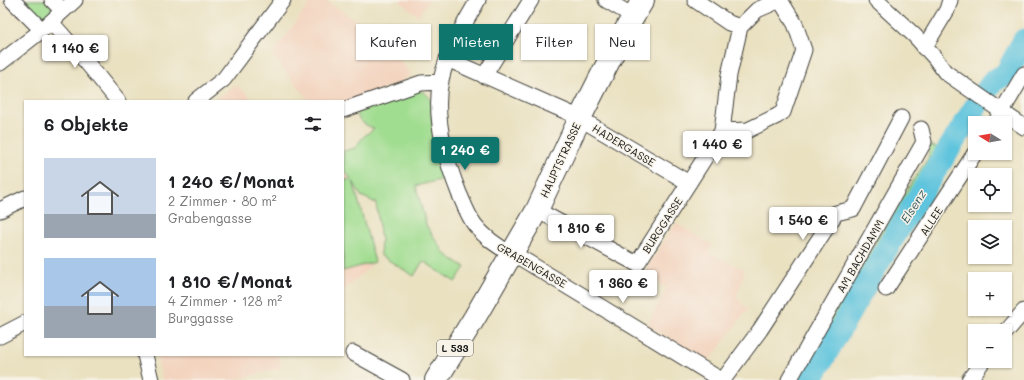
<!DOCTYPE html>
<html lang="de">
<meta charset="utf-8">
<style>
body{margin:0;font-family:Mali,sans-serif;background:#f6f6f6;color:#202124;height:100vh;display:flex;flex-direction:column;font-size:15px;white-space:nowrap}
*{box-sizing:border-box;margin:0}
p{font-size:13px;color:#757577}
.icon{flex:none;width:22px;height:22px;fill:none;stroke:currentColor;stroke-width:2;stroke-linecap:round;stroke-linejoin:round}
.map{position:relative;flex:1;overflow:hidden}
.details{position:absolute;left:24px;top:100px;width:320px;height:256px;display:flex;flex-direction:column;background:#fff;border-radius:0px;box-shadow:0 1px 3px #0004}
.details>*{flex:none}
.banner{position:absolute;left:356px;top:24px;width:380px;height:36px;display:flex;gap:8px}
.needle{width:26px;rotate:281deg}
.tools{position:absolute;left:968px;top:116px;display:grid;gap:8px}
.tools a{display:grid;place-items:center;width:44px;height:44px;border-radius:0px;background:#fff;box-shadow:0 1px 3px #0004;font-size:20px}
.price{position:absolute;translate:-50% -34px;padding:0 9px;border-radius:4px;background:#fff;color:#222;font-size:13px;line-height:26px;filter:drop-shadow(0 1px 2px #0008)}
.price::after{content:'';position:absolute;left:50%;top:24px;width:12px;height:9px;margin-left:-6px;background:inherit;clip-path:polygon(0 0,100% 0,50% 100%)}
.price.selected{background:#0f766e;color:#fff}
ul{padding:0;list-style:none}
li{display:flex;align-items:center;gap:12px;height:100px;padding:0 20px}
li span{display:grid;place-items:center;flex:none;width:112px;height:80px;border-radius:0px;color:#555}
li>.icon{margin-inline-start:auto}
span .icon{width:48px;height:48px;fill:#fffc;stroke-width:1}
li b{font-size:17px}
h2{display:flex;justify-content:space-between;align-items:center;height:48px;padding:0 20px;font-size:17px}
.pill{padding:0 14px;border-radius:0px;background:#fff;box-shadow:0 1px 3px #0004;font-size:14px;line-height:36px}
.pill.selected{background:#0f766e;color:#fff}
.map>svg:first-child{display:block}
</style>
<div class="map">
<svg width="1024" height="380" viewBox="0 0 1024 380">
<rect width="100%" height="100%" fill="#f7f3e8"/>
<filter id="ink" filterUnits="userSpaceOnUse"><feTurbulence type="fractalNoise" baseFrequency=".025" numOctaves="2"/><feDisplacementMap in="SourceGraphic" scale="8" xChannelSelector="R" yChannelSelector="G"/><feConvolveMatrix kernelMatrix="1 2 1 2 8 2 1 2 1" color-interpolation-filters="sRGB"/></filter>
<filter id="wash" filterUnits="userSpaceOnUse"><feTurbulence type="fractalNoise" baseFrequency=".012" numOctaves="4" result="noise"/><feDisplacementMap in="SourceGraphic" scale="16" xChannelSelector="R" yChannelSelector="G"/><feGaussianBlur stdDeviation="0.9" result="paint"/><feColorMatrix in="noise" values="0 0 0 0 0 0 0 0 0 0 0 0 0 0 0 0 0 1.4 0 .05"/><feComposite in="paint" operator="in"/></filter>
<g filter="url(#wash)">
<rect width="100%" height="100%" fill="#eae1c1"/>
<path fill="#f3d4bf" d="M312,0H324L376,32L411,74L399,83L343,103V101H310L275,59L273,53Z
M398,0H429L418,16Z
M234,85L244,91L253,101H214Z
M343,169L352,179L375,262L343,291Z
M676,223L712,245L709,253L745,270L737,296L738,300L748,309L709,361L648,326L667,288L642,275Z
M156,355H278L281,368L234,380H163Z"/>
<path fill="#a1dd91" stroke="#5e7c56" d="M19,0H45L55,11L42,23Z
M418,90C424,92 428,94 430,99C434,105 431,111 432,118C432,138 439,159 447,178L416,186L426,225L445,254L465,267L455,282L423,261L414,276L380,255L381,240L376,203L361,196L353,181L375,262L343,271V181L351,179L343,169V151L355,148L363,137L374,129C365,124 358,122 356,112Z
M969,97L984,109L950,161L823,380H794L875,243L907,190L928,158L930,145L938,148Z"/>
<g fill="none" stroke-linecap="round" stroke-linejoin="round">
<path stroke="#5fc4dd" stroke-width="23" d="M811,380L860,294L901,225L974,109L993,81L1006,74L1024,40"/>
</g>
</g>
<g filter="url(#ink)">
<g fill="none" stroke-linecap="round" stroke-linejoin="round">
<defs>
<path id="street" d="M12,0L42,30
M52,0L63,11
M478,0C463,26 448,50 441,80C433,117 445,158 459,193C464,204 468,216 475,225C487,240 502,250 519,257L721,380
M606,0L633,16
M695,0L729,23L740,27
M876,0L915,36L935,58L945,72L1024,127
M51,22L88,64L118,101
M924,48L947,10L950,0
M447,59L574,115L689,183
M0,63L42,30L75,0
M484,76L531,0
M196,101L224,79L283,0
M343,110L421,83L441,82
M995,123L1024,74
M722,131L748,130L777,116L783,112L804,50L795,24L780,0
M0,210L25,198
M537,210L637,264L722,131L729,75L740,27L757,10L780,0
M886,289L975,153
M1005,333L1024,311
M0,336L25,323
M353,353L402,380
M145,355L151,380
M723,380L760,330L836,213L853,209L901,118
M789,380L924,142L921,129
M969,380L983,361"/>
<path id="primary" d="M436,380L475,317L537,210L580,118L618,43L643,0"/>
</defs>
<use href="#street" stroke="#3b3a35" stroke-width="17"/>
<use href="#primary" stroke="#3b3a35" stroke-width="24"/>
<use href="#street" stroke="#fff" stroke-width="15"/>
<use href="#primary" stroke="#fff" stroke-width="22"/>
</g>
</g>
<g text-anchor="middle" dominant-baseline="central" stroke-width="3" stroke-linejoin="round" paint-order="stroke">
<rect fill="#f7f3e8" stroke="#5e5c59" stroke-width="1" x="437" y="340" width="36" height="16" rx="3"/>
<g font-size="10" font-weight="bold" fill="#1c1c1c">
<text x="455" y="348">L 533</text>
</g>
<g font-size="11" fill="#1c1c1c" stroke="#f7f3e8">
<text transform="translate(624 145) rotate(31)">HADERGASSE</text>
<text transform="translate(560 160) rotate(-65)">HAUPTSTRASSE</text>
<text transform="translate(931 221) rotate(-57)">ALLEE</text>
<text transform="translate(662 225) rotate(-57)">BURGGASSE</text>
<text transform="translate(860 256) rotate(-60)">AM BACHDAMM</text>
<text transform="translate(532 265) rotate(30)">GRABENGASSE</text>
</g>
<g font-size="12" font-style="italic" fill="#335760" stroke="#f7f3e8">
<text transform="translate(913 206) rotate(-58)">Elsenz</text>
</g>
</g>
</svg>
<div class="tools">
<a><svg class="needle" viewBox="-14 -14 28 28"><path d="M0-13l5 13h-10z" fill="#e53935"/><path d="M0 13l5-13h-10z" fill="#757577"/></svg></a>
<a><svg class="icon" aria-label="locate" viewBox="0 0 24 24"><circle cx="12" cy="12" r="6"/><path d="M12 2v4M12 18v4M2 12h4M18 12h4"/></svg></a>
<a><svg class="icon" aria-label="layers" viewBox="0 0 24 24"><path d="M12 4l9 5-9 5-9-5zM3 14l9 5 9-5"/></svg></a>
<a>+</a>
<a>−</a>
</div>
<b class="price" style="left:75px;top:69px">1 140 €</b>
<b class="price" style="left:717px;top:165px">1 440 €</b>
<b class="price selected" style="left:465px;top:171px">1 240 €</b>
<b class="price" style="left:803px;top:241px">1 540 €</b>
<b class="price" style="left:581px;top:249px">1 810 €</b>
<b class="price" style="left:623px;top:304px">1 360 €</b>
<div class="banner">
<a class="pill">Kaufen</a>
<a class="pill selected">Mieten</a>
<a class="pill">Filter</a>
<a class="pill">Neu</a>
</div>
<section class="details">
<h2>6 Objekte<svg class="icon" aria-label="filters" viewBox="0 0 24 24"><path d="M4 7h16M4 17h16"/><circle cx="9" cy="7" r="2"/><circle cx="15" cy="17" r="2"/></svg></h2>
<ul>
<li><span style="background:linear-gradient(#c9d6e8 70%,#9aa5b1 0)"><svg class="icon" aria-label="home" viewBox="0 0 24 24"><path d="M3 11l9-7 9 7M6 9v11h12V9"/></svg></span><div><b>1 240 €/Monat</b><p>2 Zimmer · 80 m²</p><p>Grabengasse</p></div></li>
<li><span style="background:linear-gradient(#a9c7e8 60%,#9aa5b1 0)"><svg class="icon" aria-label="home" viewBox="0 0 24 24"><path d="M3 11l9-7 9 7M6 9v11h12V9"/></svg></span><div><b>1 810 €/Monat</b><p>4 Zimmer · 128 m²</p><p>Burggasse</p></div></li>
</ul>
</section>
</div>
